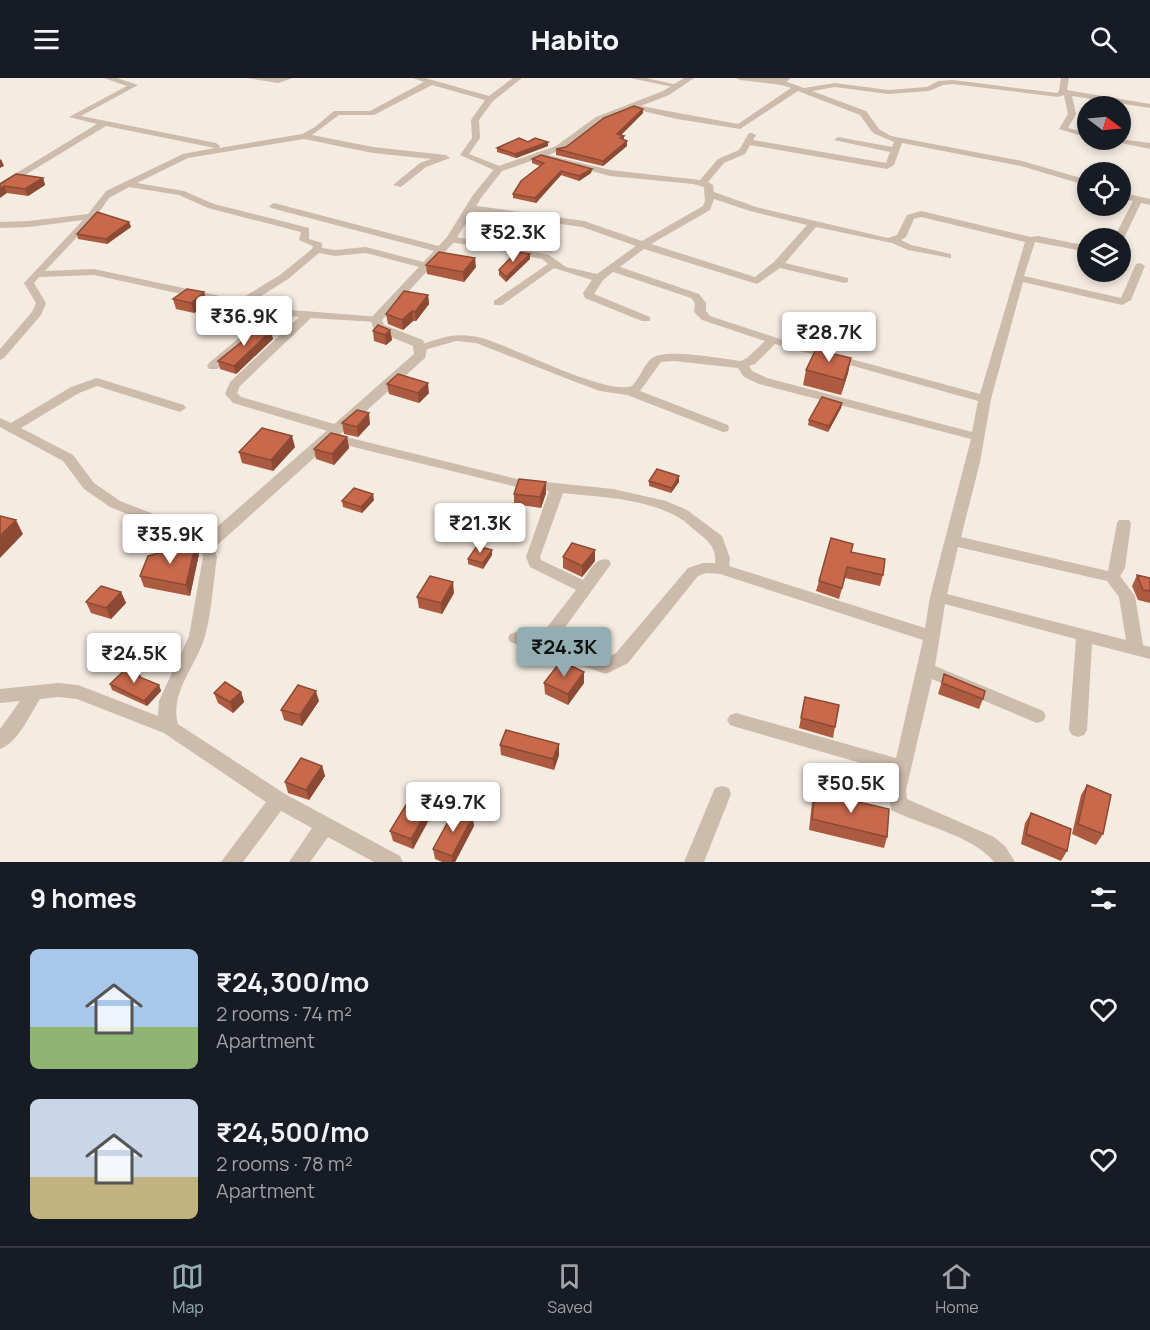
<!DOCTYPE html>
<meta charset="utf-8">
<style>
body{margin:0;font-family:Manrope,sans-serif;background:#20242c;color:#f1f3f6;height:100vh;display:flex;flex-direction:column;font-size:22px;white-space:nowrap}
*{box-sizing:border-box;margin:0}
p{font-size:20px;color:#9ea1a6}
.icon{flex:none;width:33px;height:33px;fill:none;stroke:currentColor;stroke-width:2;stroke-linecap:round;stroke-linejoin:round}
.map{position:relative;height:784px;overflow:hidden}
.panel{display:flex;flex-direction:column;background:#171b24;flex:1}
.panel>*{flex:none}
.needle{width:39px;rotate:106deg}
.controls{position:absolute;left:1077px;top:18px;display:grid;gap:12px}
.controls a{display:grid;place-items:center;width:54px;height:54px;border-radius:50%;background:#171b24;box-shadow:0 3px 9px #0003;font-size:30px}
.price{position:absolute;translate:-50% -51px;padding:0 14px;border-radius:6px;background:#fff;color:#222;font-size:20px;line-height:39px;filter:drop-shadow(0 2px 3px #0008)}
.price::after{content:'';position:absolute;left:50%;top:36px;width:18px;height:14px;margin-left:-9px;background:inherit;clip-path:polygon(0 0,100% 0,50% 100%)}
.price.active{background:#92aeb2;color:#111}
ul{padding:0;list-style:none}
li{display:flex;align-items:center;gap:18px;height:150px;padding:0 30px}
li span{display:grid;place-items:center;flex:none;width:168px;height:120px;border-radius:9px;color:#555}
li>.icon{margin-inline-start:auto}
span .icon{width:72px;height:72px;fill:#fffc;stroke-width:1}
li b{font-size:26px}
h2{display:flex;justify-content:space-between;align-items:center;height:72px;padding:0 30px;font-size:26px}
header{display:flex;justify-content:space-between;align-items:center;height:78px;padding:0 30px;background:#171b24;font-size:27px;font-weight:800}
.tab-bar{display:flex;justify-content:space-around;align-items:center;height:84px;border-top:2px solid #363941;background:#171b24;font-size:16px;color:#9ea1a6}
.tab-bar a{display:grid;justify-items:center;gap:3px}
.tab-bar .active{color:#92aeb2}
.map>svg:first-child{display:block}
</style>
<header><svg class="icon" aria-label="menu" viewBox="0 0 24 24"><path d="M4 6h16M4 12h16M4 18h16"/></svg>Habito<svg class="icon" aria-label="search" viewBox="0 0 24 24"><circle cx="10" cy="10" r="6"/><path d="M15 15l6 6"/></svg></header>
<div class="map">
<svg width="1150" height="784" viewBox="0 0 1150 784">
<rect width="100%" height="100%" fill="#f4ebe1"/>
<g fill="none" stroke-linecap="round" stroke-linejoin="round">
<path fill="#cdbbac" fill-rule="evenodd" d="M104,0H117L138,7L81,38L216,65L220,68L219,70L302,56L315,49L334,33H370L424,4L413,0H425L489,18L513,0H522L493,23L479,42L480,60L469,76L502,89V93H496L460,77L472,60L471,42L485,22L432,7L374,37H339L312,57L373,69L446,77L450,80L426,89L401,109L393,107L420,85L431,81L373,75L304,61L188,80L137,105L184,113L214,126L309,150V161L322,165V170L335,172L366,169L431,186L432,188L427,191L366,175L335,178L319,175L288,201L250,225L278,231L380,239V243L376,244L311,240L240,308L237,315L241,319L341,348L342,351L341,354H331L233,325L225,316L230,304L299,239L281,237L217,291H209L207,288L209,285L269,235L94,197L39,199L34,205L46,225L41,237L4,280L0,282V271L32,234L36,225L24,205L83,142L29,149L0,150V144L29,143L88,136L106,113L183,76L215,70L106,48L0,112V105L97,46L69,39L127,8ZM129,109L179,117L208,130L301,154L299,162L313,168L312,171L280,197L239,222L94,191L45,193L95,140L109,120Z
M247,0H293L278,5Z
M630,0H646L682,8L678,10Z
M1061,0H1069L1067,12L1150,26V30L1072,18L1076,36L1068,50L1088,55V60L1059,51L1068,36L1064,17L1058,19L953,6L943,7L929,13L888,16L835,9L812,13L866,33L879,51L891,58L1022,83L1088,102V108L1021,88L902,65L894,87L887,91L750,67L745,76L724,85L708,104L713,107L714,114L756,129L888,160L897,157L907,137L921,133L1031,159L1038,158L1088,168V174L1035,164L1024,198L1121,220L1136,186L1140,185L1145,188L1131,222L1122,227L1023,204L991,321L980,384L961,459L1108,493L1117,445L1119,442H1129L1131,445L1125,490L1120,498L1135,518L1143,567L1150,569V581L1092,566L1087,652L1084,657L1078,659L1072,657L1069,652L1076,561L945,526L935,588L1043,633L1046,638L1043,643L1037,645L932,601L906,712L907,721L994,759L1005,768L1015,784H994C974,758 921,747 891,732L888,712L892,694L736,649L730,647L727,642L730,637L736,635L896,680L923,562L720,496L706,495L698,498L628,585L606,596L510,564L508,560L510,556L516,554L538,561L576,512L530,489L526,479L549,413L517,409L325,362L324,359L330,355L517,401L613,411L666,423L687,432L722,458L730,480L729,488L925,550L930,519L971,361L759,306L744,299L738,290L674,283L661,284L640,313L728,347L729,350L728,353L723,354L627,317L600,313L573,303L476,265L456,263L421,273L415,270L417,268C441,260 453,254 478,259C511,267 606,318 632,308C640,300 643,288 651,281C663,269 723,281 741,283L747,280L765,263L702,242L694,234L695,225L691,220L613,194L603,202L594,216L650,239V243H642L585,220L583,215L592,202L554,190L502,227H494V223L548,186L542,181L451,164L446,161L451,158L549,177L566,189L597,196L636,168L582,149L470,133L465,130L470,127L584,143L642,163L703,128L705,123L704,109L693,106L610,98L536,78V74L610,92L700,102L718,81L739,72L749,55H752L756,57L753,62L886,85L890,74L834,62L838,59L892,69L894,64L873,55L860,37L798,13L740,51L677,41L630,30V26L738,46L791,10L779,6L778,4L782,2L804,10L835,5L888,12L927,9L938,3L953,2L1057,15L1059,13ZM714,121L750,133L807,147L774,184L755,199L651,166L710,132ZM921,139L1025,164L980,316L792,265L710,238L706,233V225L699,216L620,189L644,171L757,206L780,190L844,205L848,204V200L785,185L816,149L892,165L908,172L951,180V176L911,167L901,162L906,159L914,141ZM775,266L978,323L972,354L767,300L752,293L749,288L755,286ZM563,415C599,419 643,420 676,438C684,442 691,449 698,455C708,462 717,471 715,485H703L688,490L616,575L604,582L553,566L611,486L609,482C596,478 590,493 583,502L541,482L540,479ZM958,469L1107,503L1119,519L1126,562L947,516Z
M1120,61L1150,65V71L1107,62Z
M1120,114L1150,121V127L1141,125L1124,160L1120,163V160H1114L1133,123L1120,120Z
M274,125L446,170L447,172L442,175L271,130L269,128Z
M97,300L184,327L186,330L180,334L97,308L79,315L21,350L73,377L94,405L120,423L198,453L212,463L217,479C213,505 212,533 205,558C197,587 169,615 178,646L285,716L400,778L403,784H374L328,759L310,784H289L312,750L281,733L243,784H221L266,724L164,655L77,621L58,619L40,621C30,636 18,665 0,671V651L20,623L0,625V611L58,605L78,607L158,638L159,623L189,558L203,479L200,470L188,461L110,429L84,411L63,383L0,349V340L11,345L71,309Z
M722,708L729,710L731,716L704,784H684L715,710Z"/>
<path fill="#cdbbac" fill-rule="evenodd" d="M684,0H694L669,17L602,43L562,72L502,93L481,120L455,163L382,242L384,247L423,262L427,270L425,280L213,471H201L199,467L201,463L414,276L413,268L374,252L370,241L447,159L473,117L496,89L556,68L596,39L663,13Z
M736,0H791L782,7L740,2Z"/>
</g>
<path fill="#ac5a40" d="M643,35L621,57L624,58V62L627,68L603,88L556,77V71L566,69Z
M528,64L548,68L516,80L497,74V70Z
M532,81L592,91L591,95L579,103L561,97L536,125L513,120V116L540,88L532,85Z
M43,100L45,107L28,118L7,115L0,106Z
M129,144L131,149L107,166L78,161L77,156Z
M524,165L545,167L539,173L524,170Z
M530,176V181L506,204L499,197V192Z
M426,187L476,189L464,204L427,196Z
M428,217L429,226L416,243H413L403,252L388,246L386,236Z
M173,221L207,224L194,235L176,231Z
M390,252L392,262L386,267L374,263L373,253Z
M273,261L236,296L220,291L218,283Z
M833,269L832,276L851,280L848,295L841,317L803,307L806,292Z
M387,306L429,315L419,325L389,316Z
M842,325L841,330L828,354L808,347L809,342Z
M342,345L370,346L358,359L344,356Z
M347,359L349,370L334,387L316,381L314,371Z
M295,369L273,393L242,385L239,374Z
M649,403L679,404L671,415L649,408Z
M546,404V415L541,430L514,426V416Z
M374,422L362,435L343,429L342,423Z
M595,472V483L582,499L563,490V479Z
M851,474L883,497L880,508L845,500L839,521L816,513L819,503Z
M199,476L190,518L144,509L140,498Z
M492,477L483,491L468,486V481Z
M1137,497L1150,500V525L1138,522L1132,508Z
M121,514L126,525L111,541L91,535L86,524Z
M454,515L442,536L419,530L417,519Z
M584,594V605L568,627L545,616L544,605Z
M139,595L142,600L159,607L161,613L147,628L112,612L110,606Z
M944,596L983,621L979,631L938,616Z
M241,614L244,624L233,635L218,625L214,615Z
M805,619L835,649L833,660L799,650Z
M319,623L302,648L284,642L281,632Z
M500,667L559,677L554,692L501,677Z
M322,688L325,698L309,722L288,715L285,704Z
M1087,707L1103,756L1096,767L1072,756L1081,717Z
M815,714L887,759L884,770L809,752L812,724Z
M1031,735L1067,773L1061,783L1021,766L1025,745Z
M430,740L413,771L393,763L390,753Z
M474,748L455,784H442L435,781L433,771Z"/>
<path fill="#8c4a34" d="M643,31V35L617,61V56Z
M627,63V68L603,88V83Z
M548,64V68L516,80L515,76Z
M1,81L4,88L0,90V82Z
M592,91L591,95L579,103V98Z
M561,93V97L536,125L535,120Z
M43,100L45,107L28,118L25,111Z
M4,108L7,115L0,120V111Z
M129,144L131,149L107,166L106,161Z
M545,163V167L539,173V168Z
M530,176V181L506,204V199Z
M475,180L476,189L464,204L463,194Z
M204,214L207,224L194,235L191,225Z
M428,217L429,226L416,243L415,234Z
M412,233L413,243L403,252L402,242Z
M390,252L392,262L386,267L385,257Z
M271,253L273,261L236,296L234,288Z
M851,280L848,295L841,317L844,302Z
M428,305L429,315L419,325L418,315Z
M842,325L841,330L828,354L829,348Z
M369,335L370,346L358,359L357,349Z
M292,358L295,369L273,393L271,382Z
M347,359L349,370L334,387L332,376Z
M679,398V404L671,415L672,410Z
M546,404V415L541,430L540,419Z
M373,416L374,422L362,435L361,429Z
M16,442L23,456L0,480V458Z
M196,465L199,476L190,518L186,507Z
M492,472V477L483,491V485Z
M595,472V483L582,499V488Z
M453,504L454,515L442,536L441,525Z
M121,514L126,525L111,541L106,530Z
M584,594V605L568,627V616Z
M159,607L161,613L147,628L144,623Z
M316,613L319,623L302,648L300,637Z
M241,614L244,624L233,635L230,624Z
M559,666V677L554,692L553,681Z
M322,688L325,698L309,722L306,712Z
M429,729L430,740L413,771L411,761Z
M473,738L474,748L455,784H452V778Z"/>
<path fill="#c8694b" stroke="#8c4a34" stroke-width="1.5" d="M634,28L643,31L617,56L624,58L620,60L627,63L603,83L556,71L566,69L604,40Z
M519,60L528,64L535,60L548,64L515,76L497,70Z
M541,77L592,91L579,98L561,93L535,120L513,116L521,103L544,85L532,81Z
M16,96L43,100L25,111L4,108L0,111V106Z
M97,134L129,144L106,161L77,156Z
M530,159L545,163L539,168L524,165Z
M439,174L475,180L463,194L426,187Z
M516,174L530,176L506,199L499,192Z
M187,211L204,214L191,225L173,221Z
M404,213L428,217L415,234L412,233L402,242L386,236Z
M378,247L390,252L385,257L373,253Z
M259,250L271,253L234,288L218,283Z
M819,265L833,269L830,275L851,280L844,302L806,292Z
M398,296L428,305L418,315L387,306Z
M822,319L842,325L829,348L809,342Z
M357,332L369,335L357,349L342,345Z
M262,350L292,358L271,382L239,374Z
M331,355L347,359L332,376L314,371Z
M657,391L679,398L672,410L649,403Z
M519,401L546,404L540,419L514,416Z
M354,410L373,416L361,429L342,423Z
M0,438L16,442L0,458Z
M831,460L853,466L851,474L885,481L883,497L847,489L842,510L819,503Z
M196,465L186,507L140,498L148,478Z
M572,465L595,472L582,488L563,479Z
M477,468L492,472L483,485L468,481Z
M1137,497L1150,500V513L1143,512Z
M430,498L453,504L441,525L417,519Z
M101,508L121,514L106,530L86,524Z
M561,583L584,594L568,616L544,605Z
M128,589L139,595L137,598L159,607L144,623L110,606Z
M944,596L985,613L983,621L942,605Z
M225,604L241,614L230,624L214,615Z
M298,607L316,613L300,637L281,632Z
M805,619L839,627L835,649L801,640Z
M506,652L559,666L553,681L500,667Z
M301,680L322,688L306,712L285,704Z
M1087,707L1111,717L1103,756L1078,746Z
M815,714L889,731L887,759L812,741Z
M409,722L429,729L411,761L390,753Z
M455,731L473,738L452,778L433,771Z
M1031,735L1071,751L1067,773L1026,756Z"/>
</svg>
<div class="controls">
<a><svg class="needle" viewBox="-14 -14 28 28"><path d="M0-13l5 13h-10z" fill="#e53935"/><path d="M0 13l5-13h-10z" fill="#9ea1a6"/></svg></a>
<a><svg class="icon" aria-label="locate" viewBox="0 0 24 24"><circle cx="12" cy="12" r="6"/><path d="M12 2v4M12 18v4M2 12h4M18 12h4"/></svg></a>
<a><svg class="icon" aria-label="layers" viewBox="0 0 24 24"><path d="M12 4l9 5-9 5-9-5zM3 14l9 5 9-5"/></svg></a>
</div>
<b class="price" style="left:513px;top:185px">₹52.3K</b>
<b class="price" style="left:244px;top:269px">₹36.9K</b>
<b class="price" style="left:829px;top:285px">₹28.7K</b>
<b class="price" style="left:480px;top:476px">₹21.3K</b>
<b class="price" style="left:170px;top:487px">₹35.9K</b>
<b class="price active" style="left:564px;top:600px">₹24.3K</b>
<b class="price" style="left:134px;top:606px">₹24.5K</b>
<b class="price" style="left:851px;top:736px">₹50.5K</b>
<b class="price" style="left:453px;top:755px">₹49.7K</b>
</div>
<section class="panel">
<h2>9 homes<svg class="icon" aria-label="filters" viewBox="0 0 24 24"><path d="M4 7h16M4 17h16"/><circle cx="9" cy="7" r="2"/><circle cx="15" cy="17" r="2"/></svg></h2>
<ul>
<li><span style="background:linear-gradient(#a9c7e8 65%,#8fb573 0)"><svg class="icon" aria-label="home" viewBox="0 0 24 24"><path d="M3 11l9-7 9 7M6 9v11h12V9"/></svg></span><div><b>₹24,300/mo</b><p>2 rooms · 74 m²</p><p>Apartment</p></div><svg class="icon" aria-label="heart" viewBox="0 0 24 24"><path d="M12 20l-8-8c-3-5 5-10 8-4 3-6 11-1 8 4z"/></svg></li>
<li><span style="background:linear-gradient(#c9d6e8 65%,#c2b280 0)"><svg class="icon" aria-label="home" viewBox="0 0 24 24"><path d="M3 11l9-7 9 7M6 9v11h12V9"/></svg></span><div><b>₹24,500/mo</b><p>2 rooms · 78 m²</p><p>Apartment</p></div><svg class="icon" aria-label="heart" viewBox="0 0 24 24"><path d="M12 20l-8-8c-3-5 5-10 8-4 3-6 11-1 8 4z"/></svg></li>
</ul>
</section>
<nav class="tab-bar">
<a class="active"><svg class="icon" aria-label="map" viewBox="0 0 24 24"><path d="M3 6l6-2 6 2 6-2v14l-6 2-6-2-6 2zM9 4v14M15 6v14"/></svg>Map</a>
<a><svg class="icon" aria-label="saved" viewBox="0 0 24 24"><path d="M7 4h10v16l-5-4-5 4z"/></svg>Saved</a>
<a><svg class="icon" aria-label="home" viewBox="0 0 24 24"><path d="M3 11l9-7 9 7M6 9v11h12V9"/></svg>Home</a>
</nav>
